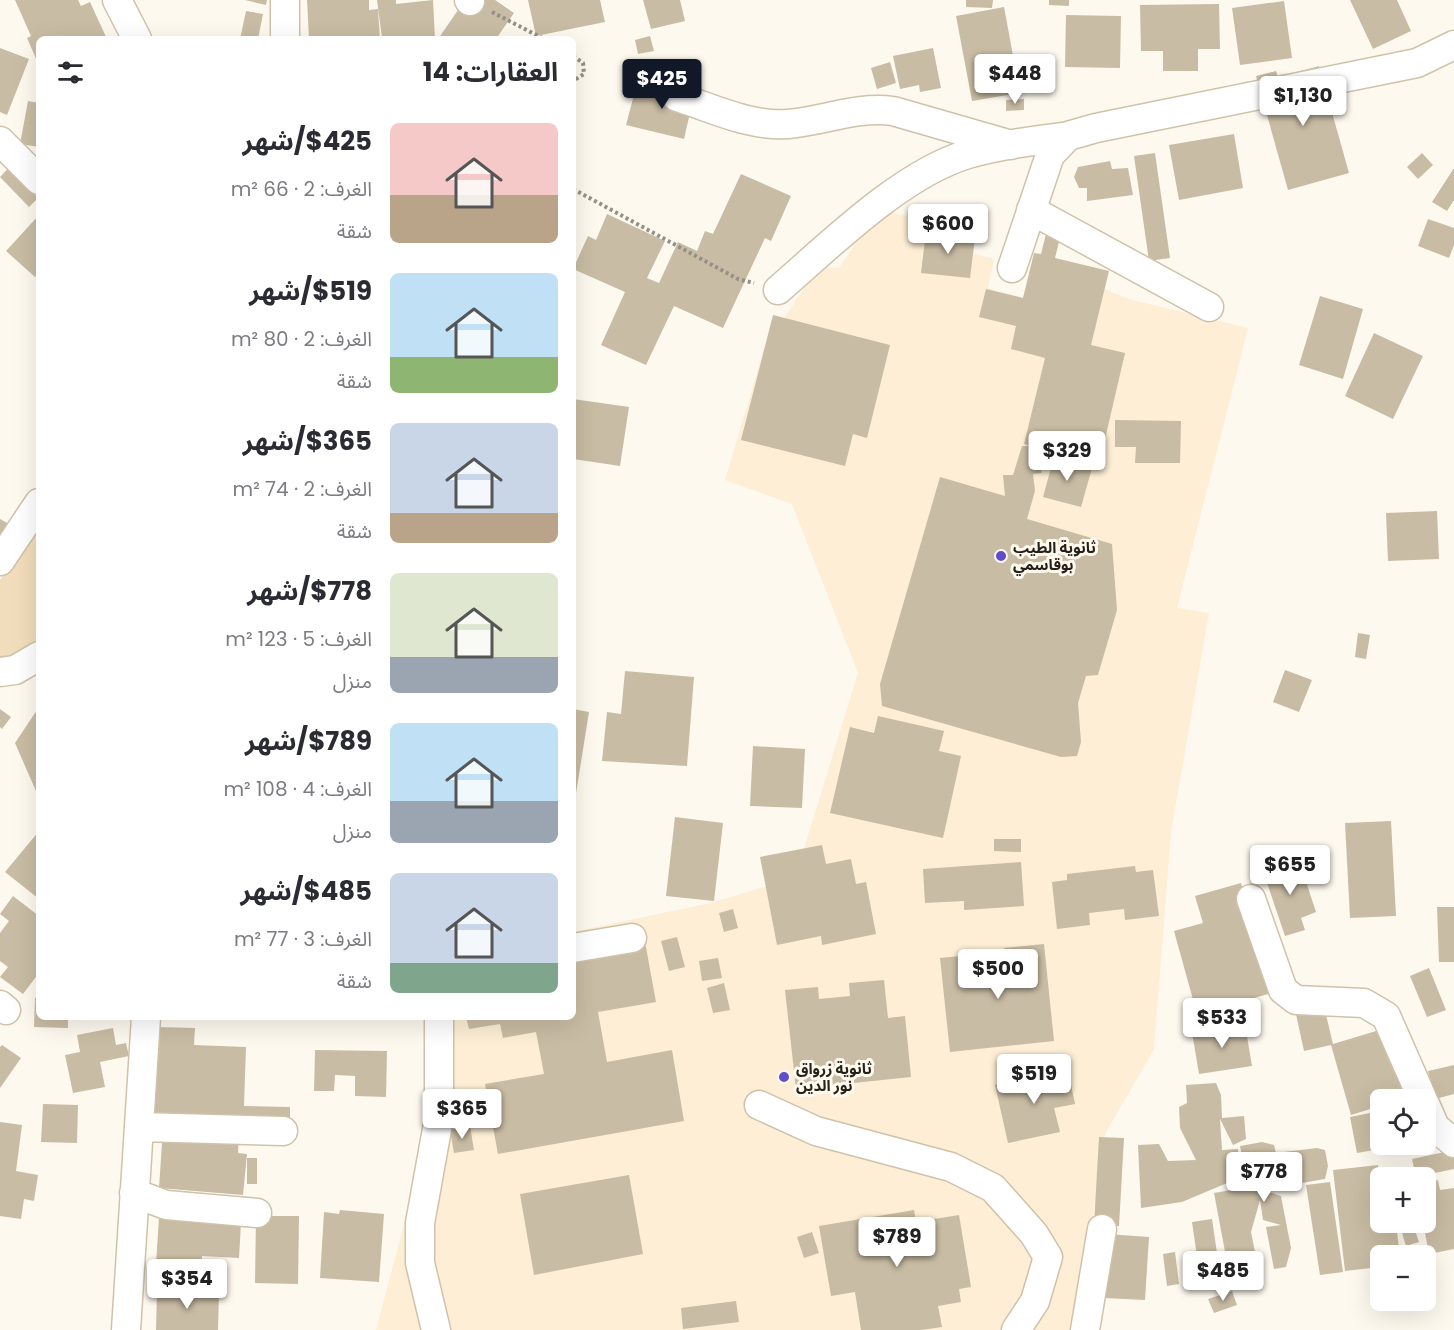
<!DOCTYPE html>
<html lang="ar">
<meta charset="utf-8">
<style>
body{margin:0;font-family:Poppins,"Noto Sans Arabic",sans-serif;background:#f7f7f7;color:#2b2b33;direction:rtl;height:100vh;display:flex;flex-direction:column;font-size:22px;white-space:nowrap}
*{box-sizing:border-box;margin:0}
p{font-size:20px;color:#7c7c81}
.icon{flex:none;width:33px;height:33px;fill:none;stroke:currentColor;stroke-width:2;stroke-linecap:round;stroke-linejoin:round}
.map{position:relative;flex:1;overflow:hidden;direction:ltr}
.sheet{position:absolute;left:36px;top:36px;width:540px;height:984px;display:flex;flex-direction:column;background:#fff;border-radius:9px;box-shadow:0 6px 24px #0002;direction:rtl}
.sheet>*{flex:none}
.controls{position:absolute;left:1370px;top:1089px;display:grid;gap:12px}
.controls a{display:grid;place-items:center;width:66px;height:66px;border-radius:9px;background:#fff;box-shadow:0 6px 24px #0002;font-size:30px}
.price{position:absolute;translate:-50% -51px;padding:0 14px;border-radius:6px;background:#fff;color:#222;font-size:20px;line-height:39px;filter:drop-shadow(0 2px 3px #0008)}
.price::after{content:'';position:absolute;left:50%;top:36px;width:18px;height:14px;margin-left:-9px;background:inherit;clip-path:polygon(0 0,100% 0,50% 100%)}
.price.active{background:#111827;color:#fff}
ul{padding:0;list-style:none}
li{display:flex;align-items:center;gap:18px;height:150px;padding:0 18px}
li span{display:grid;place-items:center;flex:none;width:168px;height:120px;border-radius:9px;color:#555}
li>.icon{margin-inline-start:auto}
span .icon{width:72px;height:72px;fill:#fffc;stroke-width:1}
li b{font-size:26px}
h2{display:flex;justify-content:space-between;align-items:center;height:72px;padding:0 18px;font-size:26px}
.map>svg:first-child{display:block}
</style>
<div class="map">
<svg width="1454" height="1330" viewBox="0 0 1454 1330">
<rect width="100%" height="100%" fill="#fef9ef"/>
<path fill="#fdeed5" d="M885,211L928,221L927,241L994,259L988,288L1023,298L1035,261L1129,299L1248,328L1177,608L1209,613L1171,832L1154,1049L1105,1134L1077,1330H376L413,1190L432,1105L428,1017H573V932L710,903L795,878L858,673L792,504L725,480L764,349L818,267L839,268L870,222Z"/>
<path fill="#f1ddbb" d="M39,522V644L0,661V580Z"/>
<path fill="#c9bca4" d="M15,0H78L81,6L90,2L107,39H39L37,61L27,38L31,36Z
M245,0H267L266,5Z
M307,0H369V10L378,9L380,39H309Z
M377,0H396V4L433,0L435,39L382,38Z
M465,0H495L514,13L496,39H438Z
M528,0H600L605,22L536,36Z
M643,0H680L685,21L651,29Z
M966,0H993L992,8L966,7Z
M1049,0H1069V6L1049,5Z
M1350,0H1397L1411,31L1373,49Z
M1284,1L1292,58L1240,65L1232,8Z
M1219,4L1220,49H1198V71H1163V51H1141L1140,5Z
M1004,7L1020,93L972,101L956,16Z
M246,11L263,14L258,39H240Z
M1066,15L1121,16L1120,68L1065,67Z
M650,36L654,51L638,54L635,40Z
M0,48L29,59L7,115L0,112Z
M933,48L941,88L920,92L919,85L900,89L893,56Z
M890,62L896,83L877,89L871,68Z
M1319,66L1349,173L1288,190L1256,76L1276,71L1278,77Z
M661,84L695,91L684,139L626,125L636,87L659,92Z
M1024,99V110L1006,111V100Z
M28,101L39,103V147L20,144Z
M1234,134L1243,188L1179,200L1169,145Z
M1155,153L1170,258L1149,261L1134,156Z
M1422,153L1433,165L1418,179L1407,167Z
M20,156L39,176V197L29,207L0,177Z
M1110,161L1112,169L1128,168L1133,195L1087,201V188H1079L1074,177L1078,167Z
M1454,168V200L1447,211L1432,202Z
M741,174L791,196L771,241L765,238L723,328L674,306L646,365L601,345L625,292L573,269L588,236L596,240L607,214L665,241L647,278L659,283L678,242L697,251L705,231L713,234Z
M39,215V272L35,277L6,251Z
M1428,219L1454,228V245L1449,258L1418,246Z
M1049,222L1063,226L1055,258L1109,271L1091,345L1125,353L1102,452L1052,443L1050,450L1031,446L1029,454L1045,458L1041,473L1033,474L1035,491L1027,519L1112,544L1117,610L1098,675L1086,676L1078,703L1081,742L1077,756L1061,757L882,706L880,684L940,477L1005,496L1003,475H1013L1022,446H1031L1024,444L1045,358L1011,349L1016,326L979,317L986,289L1023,298L1034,253L1041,254Z
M926,232L975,238L970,278L921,273Z
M1320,296L1363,309L1343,379L1299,365Z
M773,315L890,345L867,438L853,434L845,466L741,440Z
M1374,333L1423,356L1393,419L1345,396Z
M573,399L629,407L620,466L573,459Z
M1115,420L1181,421L1180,463H1135L1136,447H1115Z
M1054,457L1092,468L1081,507L1043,497Z
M1437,511L1439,559L1388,561L1386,513Z
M0,519L9,524L0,539Z
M1358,633L1370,635L1366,659L1355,657Z
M1285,670L1312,680L1299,712L1273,702Z
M625,671L694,677L687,766L602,761L607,712L621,714Z
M39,707V798L15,743Z
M0,709L11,717L2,729L0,727Z
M573,709L589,712L574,806H573Z
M878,716L944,731L939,751L961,756L943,838L830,813L850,727L874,733Z
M753,746L805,749L802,808L750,806Z
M675,817L723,823L714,901L666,896Z
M1391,821L1396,916L1350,918L1345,823Z
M39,831V899L5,872Z
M994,839H1021V852L994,851Z
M822,845L826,864L851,859L856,884L866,882L876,934L822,945L821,936L777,945L760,857Z
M1299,860L1316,912L1301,918L1305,930L1285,936L1263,871Z
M1021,862L1024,906L964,910V901L925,903L923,869Z
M1135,866L1136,872L1153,870L1159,916L1125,920L1124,909L1089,913L1090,925L1057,929L1052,882L1067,880V874Z
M1241,883L1272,993L1197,1014L1174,931L1203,923L1195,896Z
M13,896L39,916V973L23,994L0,977L8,967L0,961V933L9,921L0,914Z
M1437,907H1454V962H1439Z
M733,909L738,928L724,932L719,913Z
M643,931L656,1002L598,1012L607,1062L672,1050L684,1121L498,1154L485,1084L544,1074L536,1032L503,1038L500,1024L469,1029L466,1017H573V944Z
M677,937L685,967L669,971L661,941Z
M1044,944L1054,1041L950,1052L940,958L971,955L972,966L1005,962L1004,948Z
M718,958L722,978L702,981L699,961Z
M1429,968L1446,1010L1427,1017L1410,976Z
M884,980L888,1018L905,1016L911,1077L796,1089L785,990L818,987L819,999L850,996L849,983Z
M724,983L730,1010L713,1013L707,988Z
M35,998H39V1017H68V1028L34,1027Z
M1322,998L1333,1044L1386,1028L1406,1099L1380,1100V1106L1351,1115L1331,1045L1304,1051L1294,1005Z
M1245,1024L1252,1066L1199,1074L1192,1032Z
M157,1027L195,1028L194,1045L246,1047L244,1106L290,1107V1128L153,1123Z
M113,1028L116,1045L126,1043L129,1056L100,1062L105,1087L73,1093L65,1055L80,1052L77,1035Z
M2,1045L21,1058L0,1088V1047Z
M315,1050L387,1051L386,1097L355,1096V1076L335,1075L334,1091H314Z
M1454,1065V1094L1435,1099L1428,1071Z
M1068,1070L1075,1104L1054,1108L1060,1132L1008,1143L995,1085Z
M1216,1083L1221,1095L1222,1118L1244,1116L1246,1139L1233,1145L1220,1119L1222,1150L1238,1149L1239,1178L1182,1202L1141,1208L1138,1145L1159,1144L1168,1161L1196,1160L1180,1128L1179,1107L1187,1103L1186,1085Z
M43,1104L78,1105L77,1143L41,1142Z
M1380,1111V1144L1397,1146L1357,1153L1350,1117Z
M0,1122L22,1125L16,1171L38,1175L34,1201L24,1199L21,1219L0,1216Z
M470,1126L474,1150L454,1153L450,1130Z
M163,1128L239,1134L238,1153L247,1154L243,1195L159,1188Z
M1099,1137L1124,1138L1119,1226L1094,1225Z
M1262,1142L1274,1145L1276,1153L1317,1148L1325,1150L1328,1166L1325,1179L1262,1190L1281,1196L1291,1248L1286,1267L1274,1269L1266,1227L1281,1225L1263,1220L1260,1200L1251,1232L1259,1272L1230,1278L1214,1193L1248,1187L1240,1146Z
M1454,1150V1169L1416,1177L1412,1159Z
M247,1158H257V1184H247Z
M1378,1165L1380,1222L1396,1224L1400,1256H1380V1267L1345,1271L1333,1170Z
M1411,1168V1178H1387V1169Z
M629,1175L643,1254L534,1275L520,1194Z
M1438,1180L1440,1190L1454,1188V1249L1429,1254L1423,1222L1425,1182Z
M1330,1182L1343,1272L1320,1275L1306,1185Z
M160,1201L242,1205L239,1258L202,1256L200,1284L155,1281Z
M340,1210L384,1214L379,1282L320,1278L324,1212L339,1214Z
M914,1210L916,1222L959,1215L971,1287L959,1289L961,1302L938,1306L942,1327L921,1330H861L855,1292L831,1296L819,1226Z
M256,1216H299L298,1284L255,1283Z
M1212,1219L1217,1253L1197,1256L1192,1222Z
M1412,1222L1419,1242L1406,1246L1399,1223Z
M812,1232L819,1253L804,1258L797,1237Z
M1107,1234L1149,1237L1145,1300L1104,1298Z
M1175,1252L1179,1284L1167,1286L1163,1254Z
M157,1290L219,1291L218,1330H156Z
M1232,1291L1237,1305L1214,1313L1208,1299Z
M736,1301L739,1322L683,1329L681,1308Z"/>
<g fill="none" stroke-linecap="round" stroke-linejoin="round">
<defs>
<path id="minor" d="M117,0L137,39
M285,0V39
M469,0L470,1
M677,97C712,108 751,127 788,124C824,121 857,106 893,111L1011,145
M0,141L39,180
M1031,210L1209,307
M1012,268L1050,155L1068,136L1096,128L1417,63L1454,45
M778,290C830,245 901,174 968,154C1000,144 1035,141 1068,136
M0,561L39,503
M0,672L15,670L39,656
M1251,899L1283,990L1296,1000L1364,1003L1386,1016L1423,1100
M573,948L632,938
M0,1005L6,1010
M1425,1104L1435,1127L1454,1143
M759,1105L816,1131L951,1167L993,1188L1034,1234L1048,1257L1035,1301L1016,1330
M140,1127L283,1131
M134,1193L166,1205L257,1213
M126,1330L146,1017
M436,1330L420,1263V1223L439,1118V1017
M1085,1330L1102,1229"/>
</defs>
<use href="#minor" stroke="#d0c2aa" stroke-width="31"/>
<path stroke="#959087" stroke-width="4" stroke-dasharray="3 3" stroke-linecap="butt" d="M492,12L544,39
M573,56L583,63L584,74L573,81
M573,189L738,279L754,283"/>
<use href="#minor" stroke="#fff" stroke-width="28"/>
</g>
<g fill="#5f4ec7" stroke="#fef9ef" stroke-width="2">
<circle cx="1001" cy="556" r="6"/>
<circle cx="784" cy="1077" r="6"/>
</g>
<g text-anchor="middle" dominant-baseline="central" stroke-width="6" stroke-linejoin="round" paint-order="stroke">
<g font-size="15" font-weight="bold" fill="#262118" stroke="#fef9ef" text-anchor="start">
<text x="1013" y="547">ثانوية الطيب<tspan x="1013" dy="17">بوقاسمي</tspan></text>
<text x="796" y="1068">ثانوية زرواق<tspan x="796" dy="17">نور الدين</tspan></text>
</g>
</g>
</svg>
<div class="controls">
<a><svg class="icon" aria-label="locate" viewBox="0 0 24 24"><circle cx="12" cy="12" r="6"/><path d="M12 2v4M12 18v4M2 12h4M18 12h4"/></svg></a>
<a>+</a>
<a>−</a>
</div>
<b class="price" style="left:1015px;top:105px">$448</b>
<b class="price active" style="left:662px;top:110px">$425</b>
<b class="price" style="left:1303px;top:127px">$1,130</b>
<b class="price" style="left:948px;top:255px">$600</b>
<b class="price" style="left:1067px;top:482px">$329</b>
<b class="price" style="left:1290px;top:896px">$655</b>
<b class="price" style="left:998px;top:1000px">$500</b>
<b class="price" style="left:1222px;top:1049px">$533</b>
<b class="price" style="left:1034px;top:1105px">$519</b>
<b class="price" style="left:462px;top:1140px">$365</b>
<b class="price" style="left:1264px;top:1203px">$778</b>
<b class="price" style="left:897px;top:1268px">$789</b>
<b class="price" style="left:1223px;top:1302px">$485</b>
<b class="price" style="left:187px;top:1310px">$354</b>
<section class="sheet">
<h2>العقارات: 14<svg class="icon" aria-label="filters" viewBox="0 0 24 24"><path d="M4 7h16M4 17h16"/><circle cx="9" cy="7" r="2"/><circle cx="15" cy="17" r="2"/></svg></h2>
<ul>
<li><span style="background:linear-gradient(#f6c9c9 60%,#b9a48a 0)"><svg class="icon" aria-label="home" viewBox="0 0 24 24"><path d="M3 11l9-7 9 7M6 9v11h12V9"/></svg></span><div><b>$425/شهر</b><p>الغرف: 2 · 66 m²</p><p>شقة</p></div></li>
<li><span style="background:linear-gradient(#bfe0f5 70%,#8fb573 0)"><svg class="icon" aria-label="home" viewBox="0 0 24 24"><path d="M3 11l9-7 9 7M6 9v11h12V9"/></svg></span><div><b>$519/شهر</b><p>الغرف: 2 · 80 m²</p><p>شقة</p></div></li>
<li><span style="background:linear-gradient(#c9d6e8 75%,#b9a48a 0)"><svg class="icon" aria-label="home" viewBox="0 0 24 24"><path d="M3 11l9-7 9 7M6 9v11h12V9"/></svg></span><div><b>$365/شهر</b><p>الغرف: 2 · 74 m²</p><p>شقة</p></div></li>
<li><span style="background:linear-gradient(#dfe7d0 70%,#9aa5b1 0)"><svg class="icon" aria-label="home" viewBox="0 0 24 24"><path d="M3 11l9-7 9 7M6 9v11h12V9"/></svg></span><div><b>$778/شهر</b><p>الغرف: 5 · 123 m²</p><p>منزل</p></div></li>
<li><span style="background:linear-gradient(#bfe0f5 65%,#9aa5b1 0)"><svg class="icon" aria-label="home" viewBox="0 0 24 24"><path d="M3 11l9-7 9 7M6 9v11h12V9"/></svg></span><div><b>$789/شهر</b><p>الغرف: 4 · 108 m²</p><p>منزل</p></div></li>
<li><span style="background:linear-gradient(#c9d6e8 75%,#7fa58c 0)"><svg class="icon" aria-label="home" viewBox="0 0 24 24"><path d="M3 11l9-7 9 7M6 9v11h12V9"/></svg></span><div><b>$485/شهر</b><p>الغرف: 3 · 77 m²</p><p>شقة</p></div></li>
</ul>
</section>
</div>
